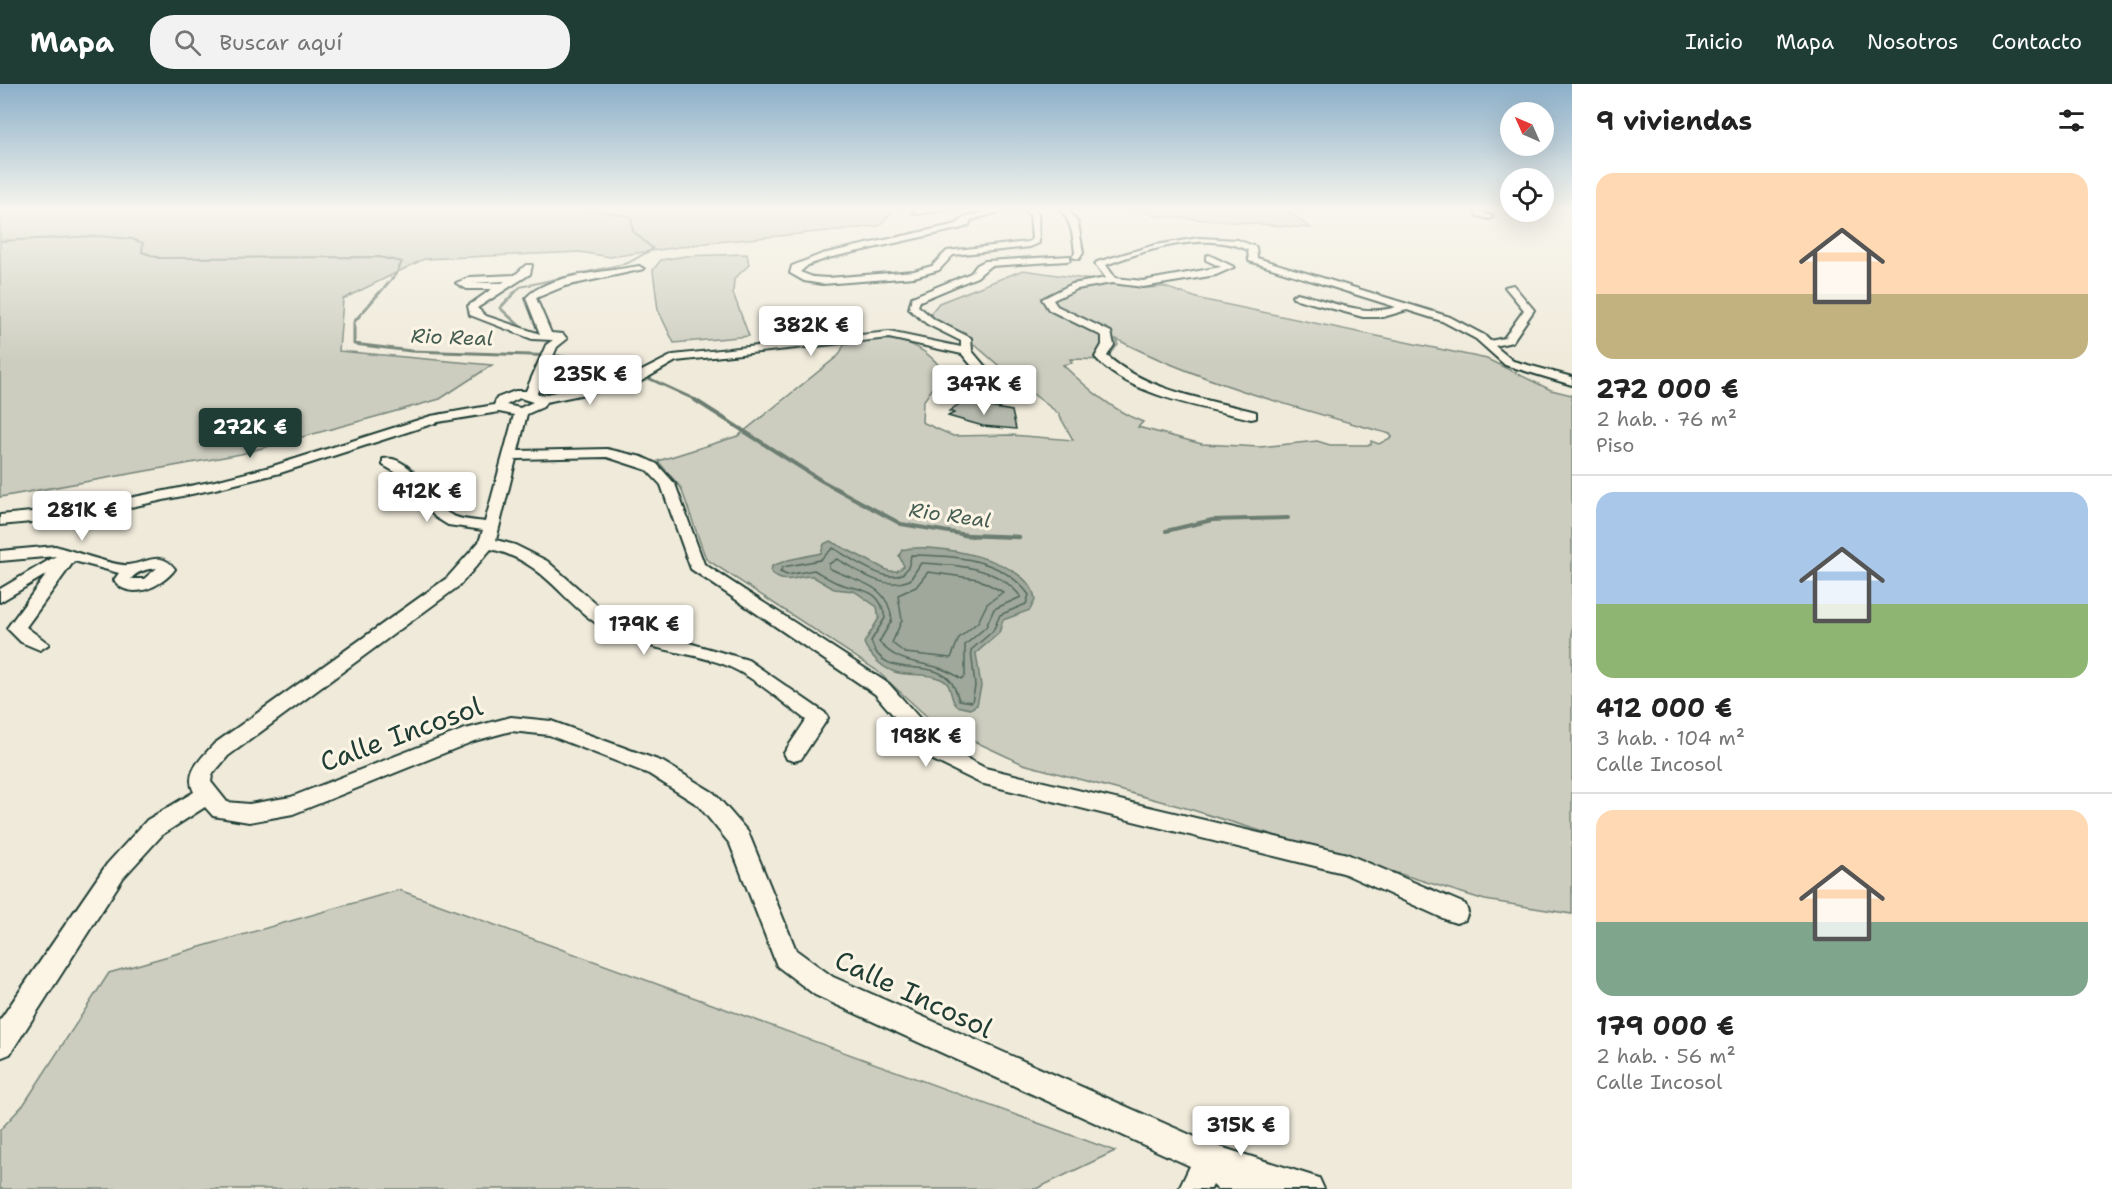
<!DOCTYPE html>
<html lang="es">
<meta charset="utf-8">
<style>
body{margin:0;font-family:"Shantell Sans",sans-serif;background:#f2f2f2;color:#222;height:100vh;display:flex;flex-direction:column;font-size:22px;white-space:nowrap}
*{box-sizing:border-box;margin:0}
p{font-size:20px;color:#767676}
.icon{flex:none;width:33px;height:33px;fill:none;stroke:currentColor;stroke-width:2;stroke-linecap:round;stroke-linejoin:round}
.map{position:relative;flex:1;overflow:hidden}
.side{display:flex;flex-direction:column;background:#fff;width:540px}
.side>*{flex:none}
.needle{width:39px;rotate:315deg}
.buttons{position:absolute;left:1500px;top:18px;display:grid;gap:12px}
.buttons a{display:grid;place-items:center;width:54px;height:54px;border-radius:50%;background:#fff;box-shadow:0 6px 24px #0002;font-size:30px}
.price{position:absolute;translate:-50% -51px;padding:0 14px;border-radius:6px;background:#fff;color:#222;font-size:20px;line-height:39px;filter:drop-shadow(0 2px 3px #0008)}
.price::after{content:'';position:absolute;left:50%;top:36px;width:18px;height:14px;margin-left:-9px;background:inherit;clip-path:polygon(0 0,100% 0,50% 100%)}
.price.active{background:#1f3d34;color:#fff}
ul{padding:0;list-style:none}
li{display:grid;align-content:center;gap:12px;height:318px;padding:0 24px}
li+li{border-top:2px solid #e0e0e0}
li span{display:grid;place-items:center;height:186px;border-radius:18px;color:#555}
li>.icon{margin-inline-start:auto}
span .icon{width:108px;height:108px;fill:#fffc;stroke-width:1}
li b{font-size:26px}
h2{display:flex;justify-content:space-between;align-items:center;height:72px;padding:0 24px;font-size:26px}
header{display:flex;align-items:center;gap:36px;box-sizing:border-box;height:84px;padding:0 30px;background:#1f3d34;color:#fff}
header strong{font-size:28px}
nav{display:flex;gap:33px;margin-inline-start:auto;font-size:21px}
.search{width:420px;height:54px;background:#f2f2f2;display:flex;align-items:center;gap:15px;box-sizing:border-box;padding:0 21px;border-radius:24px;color:#767676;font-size:22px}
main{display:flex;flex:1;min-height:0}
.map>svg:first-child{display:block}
</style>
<header>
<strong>Mapa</strong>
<div class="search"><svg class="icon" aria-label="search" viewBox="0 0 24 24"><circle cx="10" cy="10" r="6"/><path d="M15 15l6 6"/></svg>Buscar aquí</div>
<nav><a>Inicio</a><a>Mapa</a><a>Nosotros</a><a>Contacto</a></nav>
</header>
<main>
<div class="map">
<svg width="1572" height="1105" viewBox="0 0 1572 1105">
<rect width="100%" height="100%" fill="#efeada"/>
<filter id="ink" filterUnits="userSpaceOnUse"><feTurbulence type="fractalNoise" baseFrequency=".0167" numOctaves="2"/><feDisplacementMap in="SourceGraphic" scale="12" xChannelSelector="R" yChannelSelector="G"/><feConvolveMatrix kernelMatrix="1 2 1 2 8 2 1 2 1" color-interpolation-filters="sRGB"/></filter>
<g filter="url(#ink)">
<path fill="#cccdbf" stroke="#76857a" stroke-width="1.5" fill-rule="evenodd" d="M0,124H896L879,142L707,159L610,173L580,168L424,175L343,215L339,267L492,281L440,315L241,370L0,413Z
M1134,124H1284L1311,144L1155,132Z
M747,170L749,181L734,195L733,209L749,252L674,259L658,226L653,186L661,176L686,172Z
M1023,186L1148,204L1165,203L1200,215L1487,275L1551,306L1572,311V830L1485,816L1186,724L1023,680L933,638L876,586L706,475L681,404L658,377L738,352L839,271L844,261C882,250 920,253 944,288L923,318L922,338L953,352L1011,351L1073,356L1058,329L1021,301L975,261L959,253L930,230L939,219ZM1116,255C1202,299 1297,324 1390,350L1392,353L1379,360L1371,357V361H1330L1317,357L1260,363L1202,360L1138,343L1143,338C1113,327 1086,303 1063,281L1072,279L1070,275L1111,276L1110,269L1118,261Z
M399,806L1115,1067L1036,1105H0V1046L24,1020L109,889Z"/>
<path fill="#9fa89a" stroke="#6c7d71" stroke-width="1.5" d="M830,457L889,487H897L904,482L899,472L902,466C932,457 1033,476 1035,516L1030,526L1003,536L999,549L976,569L981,602L977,621L970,625L957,622C948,614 954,600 941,595C917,585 900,598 878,578C872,572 867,567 864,559L879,534L877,523L854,507L834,505L812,492C796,491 784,503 771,488L772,482L788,476L821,469L824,460Z"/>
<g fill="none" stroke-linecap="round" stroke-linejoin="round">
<path stroke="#52685d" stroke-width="1.5" d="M833,464C854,476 907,517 911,471C954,472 1002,473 1029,511L1026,520L1000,531L993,547L971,566L975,602L972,618L959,616C956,607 953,597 945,592C923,576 882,595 871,557L885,534C880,501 858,508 835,498C828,495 821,490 814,486L787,491L780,488L783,483L820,476Z
M837,475C860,488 883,507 910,496L921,479C957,481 998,482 1021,513L994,525L986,543L965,561V592L961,595C933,574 903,586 879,558L892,536C888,498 857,499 829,484V480Z
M928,488L978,495L1003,508L987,520L978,538L959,554L951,574L905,569L892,559L902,536L898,511L916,503Z"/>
<path stroke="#6c7d71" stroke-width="2" d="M0,131L9,124
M0,157L96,152L132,155L143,159L142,168L159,174L379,173L402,178L396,190L379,210
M514,210L520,203L628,179L653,165L633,147L631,132L573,124"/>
<path stroke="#6c7d71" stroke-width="3" d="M380,208L354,238V260L411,267L559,272L633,287L698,317
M515,208L500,224L522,244"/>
<path stroke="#6c7d71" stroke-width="4" d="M695,316L822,397L901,440L973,452
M1166,447L1212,436L1288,434"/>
<path stroke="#6c7d71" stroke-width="4.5" d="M964,451L1019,453"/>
</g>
<path fill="#b5b9ad" stroke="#1f3d34" stroke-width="1.5" d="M962,318L1012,327L1016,345L983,342L948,332L954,329L949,327Z"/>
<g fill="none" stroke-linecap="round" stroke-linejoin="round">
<defs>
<path id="street" d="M935,124H959L917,130L913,128Z
M1001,124H1013L971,136L969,141L962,144L828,174L808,181L800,188L813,193L828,194L914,187L932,182L947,167L1028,158L1032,156L1030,130L1018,124H1028L1038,129L1039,159L1030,163L953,171L939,186L914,193L822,200L804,197L790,189L792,182L822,170L957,140L964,133Z
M1059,124H1067L1078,139L1083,169L1079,175L1072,173L1075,169C1073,151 1072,138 1059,124Z
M1474,124H1482L1483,129L1493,133L1489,135L1477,132Z
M1199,154L1238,156L1256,163L1257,174L1450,233L1484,251L1490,257L1504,254L1524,226L1505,203L1513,201L1534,226L1512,258L1495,262L1513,277L1572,293V301L1505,281L1476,255L1442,237L1407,226L1383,233H1363L1293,214L1292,212L1297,209C1330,217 1363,233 1396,223L1249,177L1248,166C1205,147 1148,165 1106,181L1115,194L1143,197L1221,183L1206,176V172L1209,171L1234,183L1216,191L1143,203L1112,199L1077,205L1053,216L1057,222L1111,248L1114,261L1107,272C1148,307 1205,315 1256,328V334L1251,335C1204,323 1128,312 1095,273L1102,261V252L1049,226L1042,215L1072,200L1106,194L1095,180L1097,178L1155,161Z
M1070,172V176L1067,177L990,182L977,193L920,217L918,222L935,236L971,254L972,267L993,292L998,312L996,315H988L981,293L962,270L889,254L676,277L638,299L546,318L543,323L527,330L518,367L607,365L642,373L657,380L675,400L704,480L889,600L945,663L985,684L1347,770L1465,820L1468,828L1465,836L1456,839L1447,836L1343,789L980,699L931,675L875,610L691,485L661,401L647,386L607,373L516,375L496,456L515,461L547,477L597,521L626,541L748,576L825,629L828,634L801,675L794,677L787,675L784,669L806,636C779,616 754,592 723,580C687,567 647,566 613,549C564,525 550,479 491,465L459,502L228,672L212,691L211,698L227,718L249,720L291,713L462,646L511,633L551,637L663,678L714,709L748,748L796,866L833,893L1211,1060L1319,1094L1324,1105H1217L1213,1101L1211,1105H1179L1190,1082L815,911L777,882L730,760L698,721L649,690L549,651L511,647L474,657L293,730L249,738L213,732L205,723L163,750L123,794L10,970L0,974V936L107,780L147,736L194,708C184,688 201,675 214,660L447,494L479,458L483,446L448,441L435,433L402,392L383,381V375C409,369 429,412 445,427C456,436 471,436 485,438L514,331L499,328L438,338L280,389L215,405L84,433L0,441V431L84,423L215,397L270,383L431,332L494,321L497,314L515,307H526L546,261L553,256L532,255L470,231L468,222L492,205H467L456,199L470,193L515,191L526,181H532L530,190L477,224L486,232L540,250L526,214C546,190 609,188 639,182L644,185L565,202L536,214L551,249L563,250L567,255L557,263L537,309L541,311L630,293L673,271L889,248L961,263V257L927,240L909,225L912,213L971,189L977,181L985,177ZM505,197L502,199H470H471ZM520,314L533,318L520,324L506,321Z
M55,462C70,466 117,483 128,481C147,479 161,466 175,485C162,503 129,518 114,496L119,489L74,477L26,543L49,560L40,566L21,558L7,544L47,490L0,518V505L56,472L0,477V467ZM157,484L144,495H131C137,487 147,485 157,484Z"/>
</defs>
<use href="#street" stroke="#1f3d34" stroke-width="4"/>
<use href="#street" fill="#fcf5e5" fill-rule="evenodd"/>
</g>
</g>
<linearGradient id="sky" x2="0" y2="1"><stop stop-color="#8bafc9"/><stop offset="0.45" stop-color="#f8f6ee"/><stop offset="1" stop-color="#f8f6ee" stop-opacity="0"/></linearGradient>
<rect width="1572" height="278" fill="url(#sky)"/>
<g text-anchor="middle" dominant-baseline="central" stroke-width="6" stroke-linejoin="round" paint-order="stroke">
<g font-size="20" font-style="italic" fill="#455d53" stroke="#fcf5e5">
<text transform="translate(452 253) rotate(2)">Rio Real</text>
<text transform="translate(950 431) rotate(8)">Rio Real</text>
</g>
<g font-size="27" fill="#1f3d34" stroke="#fcf5e5">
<text transform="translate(401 650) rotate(-20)">Calle Incosol</text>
<text transform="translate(914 910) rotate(25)">Calle Incosol</text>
</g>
</g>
</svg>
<div class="buttons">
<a><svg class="needle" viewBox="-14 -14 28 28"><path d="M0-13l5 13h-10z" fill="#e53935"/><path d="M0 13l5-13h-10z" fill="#767676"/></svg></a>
<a><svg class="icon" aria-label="locate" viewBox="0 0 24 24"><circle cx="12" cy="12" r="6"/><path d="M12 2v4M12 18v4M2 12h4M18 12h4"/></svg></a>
</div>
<b class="price" style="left:811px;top:273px">382K €</b>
<b class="price" style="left:590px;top:322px">235K €</b>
<b class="price" style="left:984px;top:332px">347K €</b>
<b class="price active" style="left:250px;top:375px">272K €</b>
<b class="price" style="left:427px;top:439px">412K €</b>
<b class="price" style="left:82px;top:458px">281K €</b>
<b class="price" style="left:644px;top:572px">179K €</b>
<b class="price" style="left:926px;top:684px">198K €</b>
<b class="price" style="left:1241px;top:1073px">315K €</b>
</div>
<section class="side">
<h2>9 viviendas<svg class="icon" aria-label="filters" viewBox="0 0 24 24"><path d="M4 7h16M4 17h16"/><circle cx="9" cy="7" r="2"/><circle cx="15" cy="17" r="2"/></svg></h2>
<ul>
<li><span style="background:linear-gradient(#ffd9b3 65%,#c2b280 0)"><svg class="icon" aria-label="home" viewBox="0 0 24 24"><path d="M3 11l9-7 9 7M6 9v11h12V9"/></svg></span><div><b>272 000 €</b><p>2 hab. · 76 m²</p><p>Piso</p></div></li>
<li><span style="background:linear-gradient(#a9c7e8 60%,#8fb573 0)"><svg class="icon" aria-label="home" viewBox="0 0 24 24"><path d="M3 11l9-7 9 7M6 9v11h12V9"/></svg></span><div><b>412 000 €</b><p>3 hab. · 104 m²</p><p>Calle Incosol</p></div></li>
<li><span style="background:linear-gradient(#ffd9b3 60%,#7fa58c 0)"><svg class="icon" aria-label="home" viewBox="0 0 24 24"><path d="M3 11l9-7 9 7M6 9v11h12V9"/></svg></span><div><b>179 000 €</b><p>2 hab. · 56 m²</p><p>Calle Incosol</p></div></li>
</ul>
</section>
</main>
